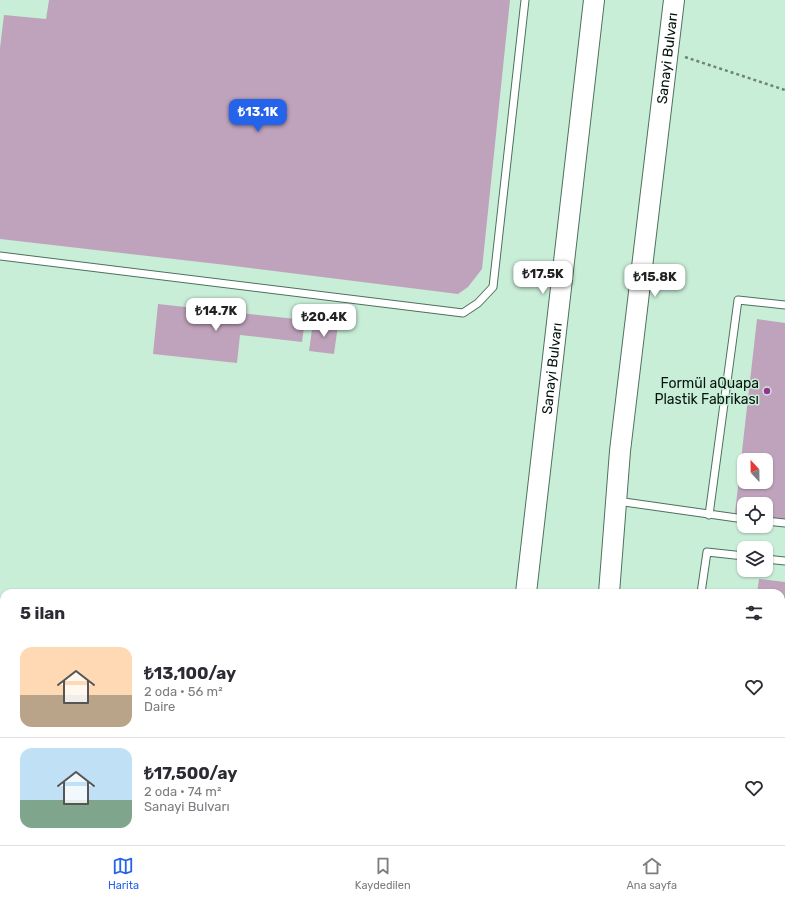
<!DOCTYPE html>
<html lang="tr">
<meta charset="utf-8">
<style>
body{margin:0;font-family:Rubik,sans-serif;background:#f7f7f7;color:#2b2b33;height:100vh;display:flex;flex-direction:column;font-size:15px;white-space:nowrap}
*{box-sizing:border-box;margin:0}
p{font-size:13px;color:#7c7c81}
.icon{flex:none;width:22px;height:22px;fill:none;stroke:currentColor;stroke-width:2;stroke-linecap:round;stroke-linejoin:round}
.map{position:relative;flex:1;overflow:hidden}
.side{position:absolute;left:0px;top:589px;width:785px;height:256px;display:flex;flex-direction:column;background:#fff;border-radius:12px 12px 0 0;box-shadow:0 1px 3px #0004}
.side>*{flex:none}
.needle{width:26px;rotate:338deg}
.controls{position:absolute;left:737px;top:453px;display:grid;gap:8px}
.controls a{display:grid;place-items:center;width:36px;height:36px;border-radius:8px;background:#fff;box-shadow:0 1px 3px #0004;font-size:20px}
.price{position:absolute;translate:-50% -34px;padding:0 9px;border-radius:8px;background:#fff;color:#222;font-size:13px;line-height:26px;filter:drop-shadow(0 1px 2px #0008)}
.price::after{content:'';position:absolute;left:50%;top:24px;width:12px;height:9px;margin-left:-6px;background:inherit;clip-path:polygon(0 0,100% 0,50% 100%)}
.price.active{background:#2563eb;color:#fff}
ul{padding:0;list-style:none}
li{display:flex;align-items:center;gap:12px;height:100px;padding:0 20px}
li+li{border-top:1px solid #e1e1e2}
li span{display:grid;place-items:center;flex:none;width:112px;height:80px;border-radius:12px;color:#555}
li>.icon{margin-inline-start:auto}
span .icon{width:48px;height:48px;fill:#fffc;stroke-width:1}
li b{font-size:17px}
h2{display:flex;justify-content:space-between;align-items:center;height:48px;padding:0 20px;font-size:17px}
.tab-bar{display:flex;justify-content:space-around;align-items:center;height:56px;border-top:1px solid #e1e1e2;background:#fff;font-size:11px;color:#7c7c81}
.tab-bar a{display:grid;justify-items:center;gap:2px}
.tab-bar .active{color:#2563eb}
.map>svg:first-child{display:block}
</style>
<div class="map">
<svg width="785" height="845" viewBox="0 0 785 845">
<rect width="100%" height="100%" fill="#c9eed8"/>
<path fill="#bfa3bc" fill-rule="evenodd" d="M49,0H510L482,269L468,287L458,294L226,265L0,239V48L4,15L46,19Z
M158,304L305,320L302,342L240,335L237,363L153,354Z
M757,319L785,323V519L766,517V504H744V515L735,513ZM744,460H766V482H744Z
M313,322L338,325L334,354L309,351Z
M759,579L785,582V759H781V593H757Z
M781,785H785V812H781Z
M781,814H785V845H710V841H781Z
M3,819L4,841H192V845H0Z
M252,841H420L419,845H252Z"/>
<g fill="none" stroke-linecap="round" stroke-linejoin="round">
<defs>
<path id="lane" d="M0,256L463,313L478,303L493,287L525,0
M617,501L744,519
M709,515L738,300L785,305
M766,521L785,523
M766,559L785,561
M701,593L707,552L744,556
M0,739L4,706
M781,769L785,770
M207,845V841
M233,845V841
M434,845V841"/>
<g id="secondary">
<path id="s1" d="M526,593L594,0"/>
<path id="s2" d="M609,593L620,451L674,0"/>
<path d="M496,845V841"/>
<path d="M589,845L590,841"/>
</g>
</defs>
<use href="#lane" stroke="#4e705d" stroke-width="9"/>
<use href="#secondary" stroke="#4e705d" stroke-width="22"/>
<path stroke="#6c8576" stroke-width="2.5" stroke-dasharray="3 3" stroke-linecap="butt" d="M685,57L785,90"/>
<use href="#lane" stroke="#fff" stroke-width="7"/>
<use href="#secondary" stroke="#fff" stroke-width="20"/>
</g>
<circle fill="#993195" stroke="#c9eed8" stroke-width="1.5" cx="767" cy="391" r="4"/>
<g text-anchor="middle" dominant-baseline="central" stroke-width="3" stroke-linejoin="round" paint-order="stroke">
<g font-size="14" fill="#07140d" stroke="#c9eed8">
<text stroke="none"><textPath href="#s2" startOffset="538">Sanayi Bulvarı</textPath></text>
<text stroke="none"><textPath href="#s1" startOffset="226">Sanayi Bulvarı</textPath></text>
</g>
<g font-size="14" fill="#07140d" stroke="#c9eed8" text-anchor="end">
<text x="759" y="383">Formül aQuapa<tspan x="759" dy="16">Plastik Fabrikası</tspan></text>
</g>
</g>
</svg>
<div class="controls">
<a><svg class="needle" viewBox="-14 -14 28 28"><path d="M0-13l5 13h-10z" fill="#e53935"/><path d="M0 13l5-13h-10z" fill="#7c7c81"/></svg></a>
<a><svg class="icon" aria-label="locate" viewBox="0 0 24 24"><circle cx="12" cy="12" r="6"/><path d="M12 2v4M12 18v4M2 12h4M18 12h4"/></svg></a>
<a><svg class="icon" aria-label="layers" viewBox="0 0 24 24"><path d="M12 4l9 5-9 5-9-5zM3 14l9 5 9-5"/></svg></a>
</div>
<b class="price active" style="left:258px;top:133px">₺13.1K</b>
<b class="price" style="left:543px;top:295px">₺17.5K</b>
<b class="price" style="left:655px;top:298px">₺15.8K</b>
<b class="price" style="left:216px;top:332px">₺14.7K</b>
<b class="price" style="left:324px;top:338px">₺20.4K</b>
<section class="side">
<h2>5 ilan<svg class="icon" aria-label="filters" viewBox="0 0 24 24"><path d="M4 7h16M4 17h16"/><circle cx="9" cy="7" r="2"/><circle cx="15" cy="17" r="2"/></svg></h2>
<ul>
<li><span style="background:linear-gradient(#ffd9b3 60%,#b9a48a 0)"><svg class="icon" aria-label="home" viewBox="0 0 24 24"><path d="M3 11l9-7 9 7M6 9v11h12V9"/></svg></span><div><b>₺13,100/ay</b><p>2 oda · 56 m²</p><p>Daire</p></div><svg class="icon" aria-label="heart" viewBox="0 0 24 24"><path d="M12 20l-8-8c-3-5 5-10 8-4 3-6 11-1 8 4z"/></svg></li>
<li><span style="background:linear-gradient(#bfe0f5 65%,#7fa58c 0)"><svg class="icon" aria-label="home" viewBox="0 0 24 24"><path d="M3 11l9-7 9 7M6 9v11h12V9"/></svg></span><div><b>₺17,500/ay</b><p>2 oda · 74 m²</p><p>Sanayi Bulvarı</p></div><svg class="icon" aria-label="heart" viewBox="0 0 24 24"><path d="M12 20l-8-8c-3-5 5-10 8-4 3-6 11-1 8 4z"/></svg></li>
</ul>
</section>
</div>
<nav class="tab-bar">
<a class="active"><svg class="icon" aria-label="map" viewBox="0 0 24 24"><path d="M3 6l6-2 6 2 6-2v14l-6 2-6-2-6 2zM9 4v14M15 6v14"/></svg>Harita</a>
<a><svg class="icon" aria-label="saved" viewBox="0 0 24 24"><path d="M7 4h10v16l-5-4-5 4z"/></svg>Kaydedilen</a>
<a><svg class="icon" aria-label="home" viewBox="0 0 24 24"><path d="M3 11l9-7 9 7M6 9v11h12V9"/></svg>Ana sayfa</a>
</nav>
